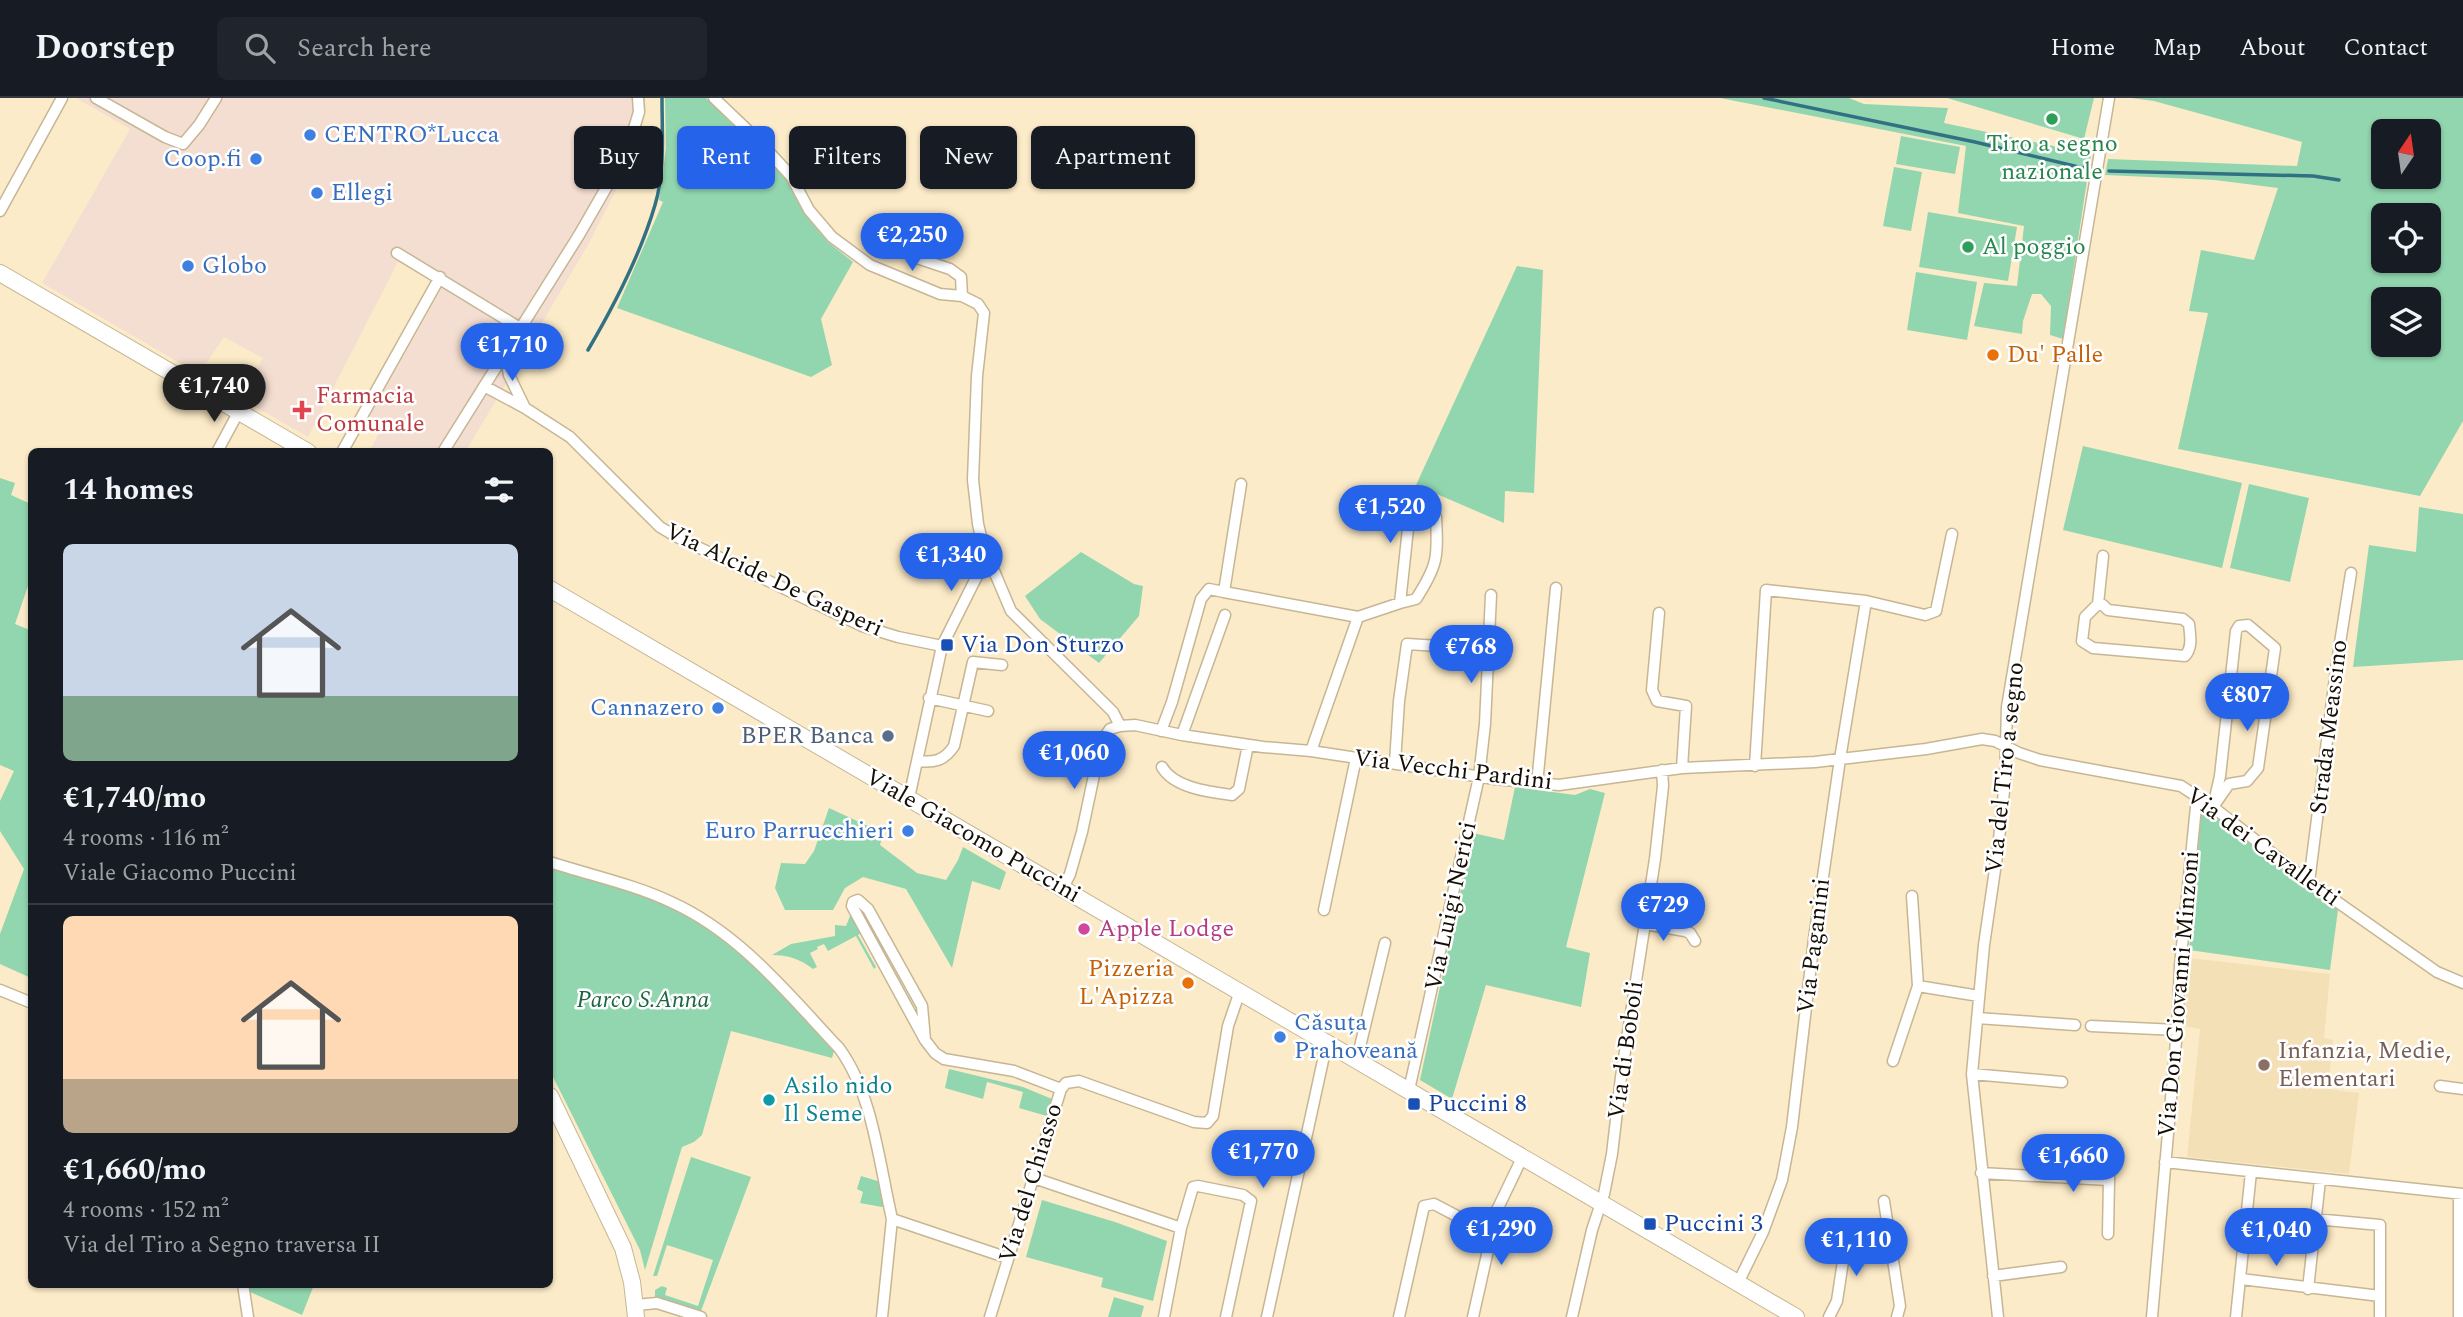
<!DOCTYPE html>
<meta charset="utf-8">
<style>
body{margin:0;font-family:Spectral,serif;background:#20242c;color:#f1f3f6;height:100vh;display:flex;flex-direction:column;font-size:26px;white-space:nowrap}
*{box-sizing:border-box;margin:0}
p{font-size:23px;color:#9ea1a6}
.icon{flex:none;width:38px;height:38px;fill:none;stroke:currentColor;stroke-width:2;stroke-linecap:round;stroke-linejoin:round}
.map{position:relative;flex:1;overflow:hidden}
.drawer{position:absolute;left:28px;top:350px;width:525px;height:840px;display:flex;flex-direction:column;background:#171b24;border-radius:10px;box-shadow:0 2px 5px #0004}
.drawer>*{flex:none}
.guide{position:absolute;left:574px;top:28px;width:665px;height:63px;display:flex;gap:14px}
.needle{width:46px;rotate:13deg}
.controls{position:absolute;left:2371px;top:21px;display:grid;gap:14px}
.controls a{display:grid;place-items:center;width:70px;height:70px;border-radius:10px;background:#171b24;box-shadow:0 2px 5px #0004;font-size:35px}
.price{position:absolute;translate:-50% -60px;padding:0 16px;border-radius:24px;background:#2563eb;color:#fff;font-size:23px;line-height:46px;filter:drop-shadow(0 2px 4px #0008)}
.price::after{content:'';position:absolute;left:50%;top:42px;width:21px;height:16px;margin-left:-10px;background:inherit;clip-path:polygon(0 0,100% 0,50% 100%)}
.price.selected{background:#222;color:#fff}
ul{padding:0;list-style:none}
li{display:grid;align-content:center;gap:14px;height:371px;padding:0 35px}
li+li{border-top:2px solid #363941}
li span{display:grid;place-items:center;height:217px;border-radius:10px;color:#555}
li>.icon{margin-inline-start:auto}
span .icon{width:126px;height:126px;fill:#fffc;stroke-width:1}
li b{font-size:30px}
h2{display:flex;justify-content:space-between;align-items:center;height:84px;padding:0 35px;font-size:30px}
.tag{padding:0 24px;border-radius:10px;background:#171b24;box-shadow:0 2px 5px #0004;font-size:24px;line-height:63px}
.tag.selected{background:#2563eb;color:#fff}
header{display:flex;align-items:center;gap:42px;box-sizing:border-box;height:98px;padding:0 35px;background:#171b24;border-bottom:2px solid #363941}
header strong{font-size:33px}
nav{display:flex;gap:38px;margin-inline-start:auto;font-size:24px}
.search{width:490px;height:63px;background:#20242c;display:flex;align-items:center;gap:18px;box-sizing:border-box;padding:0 24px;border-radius:10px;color:#9ea1a6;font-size:26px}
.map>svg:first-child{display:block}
</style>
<header>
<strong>Doorstep</strong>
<div class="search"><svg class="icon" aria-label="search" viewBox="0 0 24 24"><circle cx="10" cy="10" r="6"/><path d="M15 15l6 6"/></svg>Search here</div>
<nav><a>Home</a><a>Map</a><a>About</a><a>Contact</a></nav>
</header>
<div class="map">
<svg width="2463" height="1219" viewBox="0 0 2463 1219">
<rect width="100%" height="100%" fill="#fcebc8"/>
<path fill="#f4ded1" d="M76,0H645L646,11L635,55L588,147L466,353H369L384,326L370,318L443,188L398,164L308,339L240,300L263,260L224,239L199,276L42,185L130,31Z"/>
<path fill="#f4e0b6" d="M2189,860L2330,876L2324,940L2333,942L2328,991L2359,995L2349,1076L2187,1059L2200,931L2184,928Z"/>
<path fill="#92d6af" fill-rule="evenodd" d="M665,0H706L786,80L810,123L828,144L853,164L821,221L832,267L811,279L617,210L663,104L659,102L666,51Z
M1720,0H1849L1864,6L1948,10L1944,25L2091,56L2063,241L2050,237L2051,208L2041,196H2032L2023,223L2022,236L1974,228L1984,185L2017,188L2024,128L1958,115L1966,48Z
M1947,0H2094L2084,41Z
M2131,0H2463V323L2420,398L2178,351L2208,215L2189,213L2201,152L2254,162L2278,90L2215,82L2105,77L2108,61L2297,68L2302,44L2154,3ZM2429,33V79H2384V33ZM2429,117V163H2384V117ZM2384,201H2429V247H2384Z
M1901,38L1960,49L1955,76L1896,66Z
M1894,69L1922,74L1911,133L1883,128Z
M1928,114L2017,129L2008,183L1919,169Z
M1517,168L1543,172L1534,395L1505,393L1504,425L1416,387Z
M1916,174L1977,184L1967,242L1907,232Z
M2083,348L2242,385L2222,470L2063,432Z
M0,380L15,385L11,397L31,406V479L15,526L32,533L31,880L0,866V836L24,771L0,733V703L14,673L0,667Z
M2249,386L2309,400L2290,484L2230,470Z
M2419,409L2463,416V562L2353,569L2369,447L2416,454Z
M1081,454L1134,486L1143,488L1139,518L1099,565L1040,521L1025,498Z
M1515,689L1575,697L1590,691L1605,695L1566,849L1590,855L1581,909L1486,887L1452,1001L1420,982L1473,735L1504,742Z
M2202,707L2338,812L2330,872L2189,852Z
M829,710L883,735L880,747L917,775L946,782L958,762L963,749L1006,774L1000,792L972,783L952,870L906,791L863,779L845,790L833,812H785L775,790L781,765L805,766L814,753Z
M550,769C598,784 673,803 713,832C756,863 797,914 834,953L832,960L731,933L702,1037L694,1044L682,1049L645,1172L640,1152L550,973Z
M850,806L863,833L858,837L876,869L874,871L856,838L828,853L824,846L817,849L818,851L810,855L817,869L813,871C800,861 788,857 772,857L791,846L835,838V827L846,828L852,813L846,810Z
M949,971L1023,989L1052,1001L1047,1018L1019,1010L1023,994L991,985L987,984L983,1001L945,990Z
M691,1059L751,1079L701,1213L655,1201V1192L662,1188L667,1190L665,1197L698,1208L713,1162L667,1147L657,1178H653Z
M861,1078L881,1084L884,1107L882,1109L860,1105L863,1094L857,1091Z
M1042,1102L1115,1124L1167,1143L1153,1203L1101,1189L1103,1180L1026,1159Z
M248,1187H314L302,1217L250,1194Z
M1114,1199L1144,1208L1141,1219H1108Z"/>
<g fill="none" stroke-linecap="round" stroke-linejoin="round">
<path stroke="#317183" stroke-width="3.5" d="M1764,0L1975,44L2091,72
M2109,73L2313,78L2339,82
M588,252C615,206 640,158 655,107C665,75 662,33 662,0"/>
<defs>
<path id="minor" d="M96,0L165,39L183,46L199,27L216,0
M714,0L758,42L791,78L809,112L832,139L870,167L940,196L962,198L978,206L984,215L977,278L973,382L978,426L988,468L994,473L1011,513L1113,614L1120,628
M0,113L62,0
M895,130L917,160L950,171L961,179L962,198
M397,155L520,230
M505,253L509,277L525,310
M484,288L525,310L570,339L660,429L677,439L862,528L898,539L942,548
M217,354L239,313
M342,354L440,179
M443,354L579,137L621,64L628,50L639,14L638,0
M1241,386L1224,494L1358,519
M2098,506L2103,507L2108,512L2183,521L2189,526C2190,537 2193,549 2185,558L2093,550L2082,543L2085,519L2098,506L2103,458
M1659,515L1652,592L1657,603L1686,608L1682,670
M2248,527L2275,550L2258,670L2247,683L2229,686L2213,709L2220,678L2236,533L2239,528Z
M929,600L988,613
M1161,633L1172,604L1201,501L1209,491L1224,494
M1182,637L1225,517
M1311,653L1358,519L1400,505L1410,412L1430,414L1436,419C1438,459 1438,467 1416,501L1400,505
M917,663C934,665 944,663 954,648L973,564L1002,567
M1395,665L1399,603L1407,546L1487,551
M1755,668L1766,492L1866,503L1925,517L1936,513L1952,436
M1162,669C1174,690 1210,694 1232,697L1239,691L1248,647
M1537,686L1556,490
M909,700L942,548L979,474L988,468
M550,764C589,777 633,786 671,804C740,835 788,896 839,950C873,996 879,1065 892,1121L1008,1160
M2309,784L2337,564L2351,475
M1063,790L1070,776L1082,734L1101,644L1110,631L1120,628L1135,627L1182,637L1263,649L1311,653L1495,681L1559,687L1682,670L1815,664L1926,651L1982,641L1995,643L2019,655L2040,662L2181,688L2213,709L2309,784L2437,874L2463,885
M1324,812L1356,660
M1645,826L1685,833L1690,835L1695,843
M1918,888L1979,898
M0,892L32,905
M1977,920L2075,927
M2091,928L2177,932
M925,942L922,908L868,811L858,802L853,804L852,808L925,942L935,955L944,961L1014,973L1061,991
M1357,961L1385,845
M1893,963L1918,888L1912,798
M1972,976L2062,984
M2440,988L2463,991
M1409,992L1479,679L1485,626L1491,497
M2165,1064L2463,1096
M1981,1075L2109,1082L2110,1050
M1034,1080L1181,1130L1164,1219
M1884,1103L1900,1208L1897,1219
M2315,1121L2380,1127V1219
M1181,1130L1193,1089L1198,1088L1243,1097L1251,1103L1226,1219
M2108,1136L2109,1082
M1993,1178L2061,1169
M2241,1181L2380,1198
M1738,1185L1763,1134L1782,1082L1792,1029L1814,841L1840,661L1866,503
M243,1186L248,1219
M2308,1191L2320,1082
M636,1207L657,1205L701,1219
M882,1219L892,1121
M990,1219L1061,991L1066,985L1079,983L1194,1024L1207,1025L1213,1018L1228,928L1240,893
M1267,1219L1327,944
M1399,1219L1424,1108L1434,1106L1474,1127L1481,1125L1497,1112
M1473,1219L1497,1112L1523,1058
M1572,1219L1592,1132L1604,1096L1612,1056L1621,979L1655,761L1663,688L1662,672
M1829,1219L1837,1203L1848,1130
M1998,1219L1972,976L1984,847L1998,751L2005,683L2007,609L2109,0
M2152,1219L2177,932L2180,868L2197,699
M2236,1219L2251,1074
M2459,1219V1097"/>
<path id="primary" d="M0,175L308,354
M550,491L1796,1219
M550,998L623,1150L632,1184L636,1219"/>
</defs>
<use href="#minor" stroke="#c6b694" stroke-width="13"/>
<use href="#primary" stroke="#c6b694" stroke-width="18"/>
<use href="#minor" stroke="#fff" stroke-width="10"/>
<use href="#primary" stroke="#fff" stroke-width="16"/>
</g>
<g fill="#2e9e5b" stroke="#fff" stroke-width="2.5">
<circle cx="2052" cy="21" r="7"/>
<circle cx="1968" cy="149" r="7"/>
</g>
<g fill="#3f7fe0" stroke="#fff" stroke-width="2.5">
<circle cx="310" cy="37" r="7"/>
<circle cx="256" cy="61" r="7"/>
<circle cx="317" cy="95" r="7"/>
<circle cx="188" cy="168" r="7"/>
<circle cx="718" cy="610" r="7"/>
<circle cx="908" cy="733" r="7"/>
<circle cx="1280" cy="939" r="7"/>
</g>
<g fill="#e8710a" stroke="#fff" stroke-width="2.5">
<circle cx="1993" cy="257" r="7"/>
<circle cx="1188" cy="885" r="7"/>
</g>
<path fill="#e0444e" stroke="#fff" stroke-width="2.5" d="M298.5 301.5h7v7h7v7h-7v7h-7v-7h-7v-7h7z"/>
<g fill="#1a4fb4" stroke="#fff" stroke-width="2.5">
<rect x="940" y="540" width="14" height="14" rx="3.5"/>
<rect x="1407" y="999" width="14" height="14" rx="3.5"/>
<rect x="1643" y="1119" width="14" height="14" rx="3.5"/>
</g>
<circle fill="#5c6f8a" stroke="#fff" stroke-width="2.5" cx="888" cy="638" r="7"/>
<circle fill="#d1479c" stroke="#fff" stroke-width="2.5" cx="1084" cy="831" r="7"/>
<circle fill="#8d6e63" stroke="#fff" stroke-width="2.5" cx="2264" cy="967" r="7"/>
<circle fill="#0f9aa8" stroke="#fff" stroke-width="2.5" cx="769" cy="1002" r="7"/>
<g text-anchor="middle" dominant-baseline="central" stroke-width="5" stroke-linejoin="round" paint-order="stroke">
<g font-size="24" fill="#366cbe" stroke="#fff" text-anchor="start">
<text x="324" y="37">CENTRO*Lucca</text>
<text x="242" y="61" text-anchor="end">Coop.fi</text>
<text x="331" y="95">Ellegi</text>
<text x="202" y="168">Globo</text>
<text x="704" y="610" text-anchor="end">Cannazero</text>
<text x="894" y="733" text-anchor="end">Euro Parrucchieri</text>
<text x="1294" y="925">Căsuța<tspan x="1294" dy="28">Prahoveană</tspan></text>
</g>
<g font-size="24" fill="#27864d" stroke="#fff">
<text x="2052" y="46">Tiro a segno<tspan x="2052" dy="28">nazionale</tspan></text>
<text x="1982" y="149" text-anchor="start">Al poggio</text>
</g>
<g font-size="24" fill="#c56008" stroke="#fff" text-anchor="start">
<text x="2007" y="257">Du' Palle</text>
<text x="1174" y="871" text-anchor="end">Pizzeria<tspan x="1174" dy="28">L'Apizza</tspan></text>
</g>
<g font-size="24" fill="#be3a42" stroke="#fff" text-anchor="start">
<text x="316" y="298">Farmacia<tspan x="316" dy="28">Comunale</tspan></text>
</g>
<g font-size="24" fill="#140e04" stroke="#fff">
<text transform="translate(774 482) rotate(25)">Via Alcide De Gasperi</text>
<text transform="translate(2329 629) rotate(-83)">Strada Meassino</text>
<text transform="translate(2005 670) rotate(-84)">Via del Tiro a segno</text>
<text transform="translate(1453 672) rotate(7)">Via Vecchi Pardini</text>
<text transform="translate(973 738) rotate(30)">Viale Giacomo Puccini</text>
<text transform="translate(2263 749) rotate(36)">Via dei Cavalletti</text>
<text transform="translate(1451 808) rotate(-78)">Via Luigi Nerici</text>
<text transform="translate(1814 848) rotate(-83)">Via Paganini</text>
<text transform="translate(2179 896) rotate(-85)">Via Don Giovanni Minzoni</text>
<text transform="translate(1626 952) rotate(-82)">Via di Boboli</text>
<text transform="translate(1031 1085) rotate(-73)">Via del Chiasso</text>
</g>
<g font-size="24" fill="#164399" stroke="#fff" text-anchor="start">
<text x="961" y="547">Via Don Sturzo</text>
<text x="1428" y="1006">Puccini 8</text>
<text x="1664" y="1126">Puccini 3</text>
</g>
<g font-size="24" fill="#4e5e75" stroke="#fff" text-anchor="end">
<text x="874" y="638">BPER Banca</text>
</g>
<g font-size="24" fill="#b23c85" stroke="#fff" text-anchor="start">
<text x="1098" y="831">Apple Lodge</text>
</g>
<g font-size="24" font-style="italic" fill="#1c6442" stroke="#fff">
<text x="643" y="902">Parco S.Anna</text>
</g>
<g font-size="24" fill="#785e54" stroke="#fff" text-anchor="start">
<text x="2278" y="953">Infanzia, Medie,<tspan x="2278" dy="28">Elementari</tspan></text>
</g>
<g font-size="24" fill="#0d838f" stroke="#fff" text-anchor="start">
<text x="783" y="988">Asilo nido<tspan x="783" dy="28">Il Seme</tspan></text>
</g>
</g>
</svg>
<div class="controls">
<a><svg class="needle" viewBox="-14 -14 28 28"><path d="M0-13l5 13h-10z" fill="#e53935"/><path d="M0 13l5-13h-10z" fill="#9ea1a6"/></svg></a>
<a><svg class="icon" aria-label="locate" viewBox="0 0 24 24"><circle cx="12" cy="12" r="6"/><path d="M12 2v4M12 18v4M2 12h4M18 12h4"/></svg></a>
<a><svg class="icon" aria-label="layers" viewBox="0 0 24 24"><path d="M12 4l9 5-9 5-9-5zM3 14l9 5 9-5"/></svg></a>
</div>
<b class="price" style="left:912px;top:175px">€2,250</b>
<b class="price" style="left:512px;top:285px">€1,710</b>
<b class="price selected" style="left:214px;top:326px">€1,740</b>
<b class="price" style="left:1390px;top:447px">€1,520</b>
<b class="price" style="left:951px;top:495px">€1,340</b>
<b class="price" style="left:1471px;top:587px">€768</b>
<b class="price" style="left:2247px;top:635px">€807</b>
<b class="price" style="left:1074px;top:693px">€1,060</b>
<b class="price" style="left:1663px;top:845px">€729</b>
<b class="price" style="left:1263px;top:1092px">€1,770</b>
<b class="price" style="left:2073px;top:1096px">€1,660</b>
<b class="price" style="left:1501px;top:1169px">€1,290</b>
<b class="price" style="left:2276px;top:1170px">€1,040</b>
<b class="price" style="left:1856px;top:1180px">€1,110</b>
<div class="guide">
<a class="tag">Buy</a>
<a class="tag selected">Rent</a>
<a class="tag">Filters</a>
<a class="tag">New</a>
<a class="tag">Apartment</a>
</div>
<section class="drawer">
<h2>14 homes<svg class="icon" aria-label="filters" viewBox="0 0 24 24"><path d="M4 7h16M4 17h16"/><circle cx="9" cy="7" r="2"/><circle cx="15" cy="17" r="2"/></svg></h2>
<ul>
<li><span style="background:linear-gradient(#c9d6e8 70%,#7fa58c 0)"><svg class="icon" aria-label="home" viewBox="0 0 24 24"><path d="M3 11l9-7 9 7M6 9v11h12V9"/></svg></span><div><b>€1,740/mo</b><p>4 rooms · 116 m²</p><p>Viale Giacomo Puccini</p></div></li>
<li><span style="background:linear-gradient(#ffd9b3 75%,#b9a48a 0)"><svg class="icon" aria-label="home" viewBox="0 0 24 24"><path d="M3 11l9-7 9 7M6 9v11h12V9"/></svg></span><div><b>€1,660/mo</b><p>4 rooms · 152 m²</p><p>Via del Tiro a Segno traversa II</p></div></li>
</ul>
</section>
</div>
